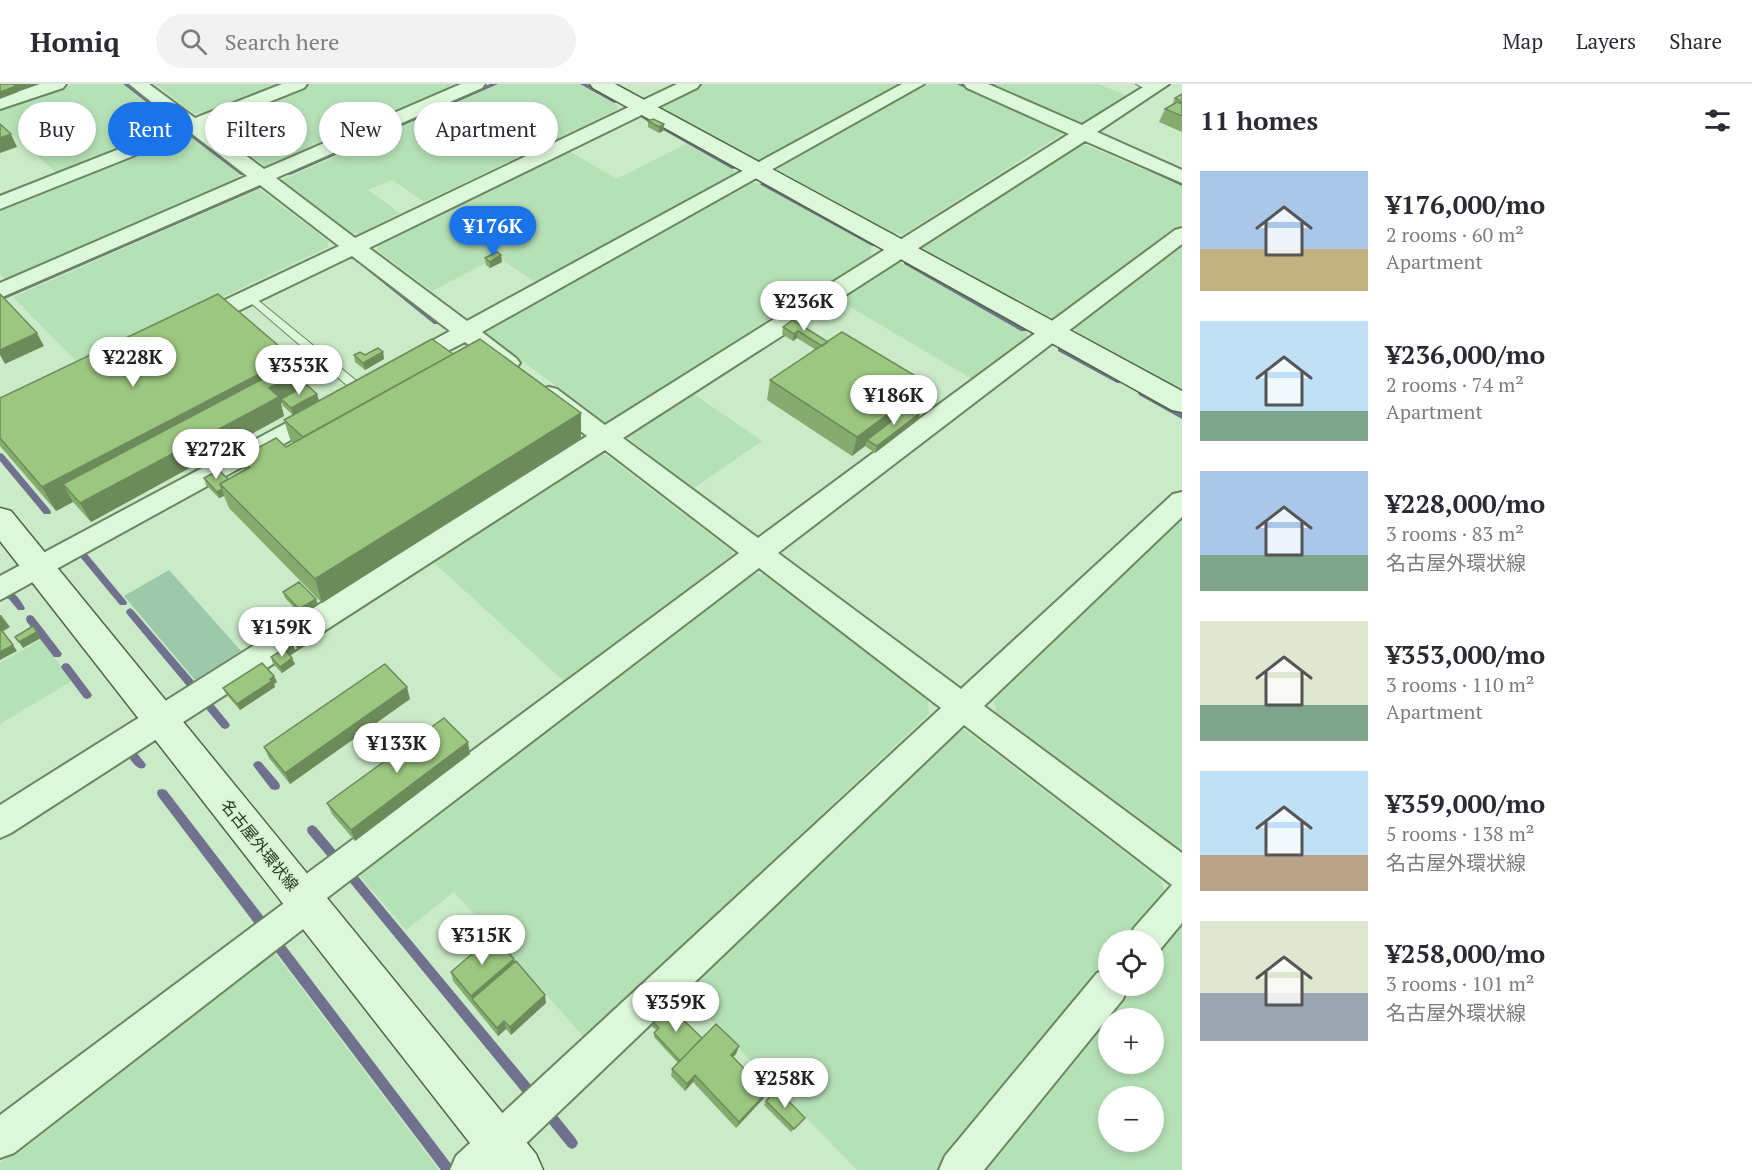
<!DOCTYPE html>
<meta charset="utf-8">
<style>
body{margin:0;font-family:"PT Serif","Noto Sans JP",serif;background:#f2f2f3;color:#2b2b33;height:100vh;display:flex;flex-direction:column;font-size:22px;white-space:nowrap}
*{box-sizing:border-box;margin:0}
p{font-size:20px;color:#7c7c81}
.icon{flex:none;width:33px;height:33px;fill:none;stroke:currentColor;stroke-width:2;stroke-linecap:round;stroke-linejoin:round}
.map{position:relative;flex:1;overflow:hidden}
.sheet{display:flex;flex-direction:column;background:#fff;width:570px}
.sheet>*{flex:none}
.top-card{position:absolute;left:18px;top:18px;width:570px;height:54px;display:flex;gap:12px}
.tools{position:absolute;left:1098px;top:846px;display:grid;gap:12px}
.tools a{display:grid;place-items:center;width:66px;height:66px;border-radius:50%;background:#fff;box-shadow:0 3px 9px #0003;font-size:30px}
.price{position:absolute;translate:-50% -51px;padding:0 14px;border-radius:21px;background:#fff;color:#222;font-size:20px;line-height:39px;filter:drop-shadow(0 2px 3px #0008)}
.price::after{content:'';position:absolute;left:50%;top:36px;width:18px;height:14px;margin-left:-9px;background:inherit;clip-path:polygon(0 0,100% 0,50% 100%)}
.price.selected{background:#1a73e8;color:#fff}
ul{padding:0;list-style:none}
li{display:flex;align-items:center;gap:18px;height:150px;padding:0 18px}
li span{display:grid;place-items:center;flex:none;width:168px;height:120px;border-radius:0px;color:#555}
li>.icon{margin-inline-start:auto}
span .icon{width:72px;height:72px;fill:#fffc;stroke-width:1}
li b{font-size:26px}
h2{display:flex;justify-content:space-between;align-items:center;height:72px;padding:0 18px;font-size:26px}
.chip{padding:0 21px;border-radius:27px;background:#fff;box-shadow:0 3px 9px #0003;font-size:21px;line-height:54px}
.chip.selected{background:#1a73e8;color:#fff}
header{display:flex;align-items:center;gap:36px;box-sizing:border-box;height:84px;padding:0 30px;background:#fff;border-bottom:2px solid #e1e1e2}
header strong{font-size:28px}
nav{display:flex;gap:33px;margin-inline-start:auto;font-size:21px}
.search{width:420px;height:54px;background:#f2f2f3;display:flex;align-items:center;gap:15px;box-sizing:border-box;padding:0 21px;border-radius:33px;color:#7c7c81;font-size:22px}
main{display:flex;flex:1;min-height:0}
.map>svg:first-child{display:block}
</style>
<header>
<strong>Homiq</strong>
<div class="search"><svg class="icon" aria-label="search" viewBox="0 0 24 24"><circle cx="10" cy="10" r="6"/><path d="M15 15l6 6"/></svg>Search here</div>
<nav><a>Map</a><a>Layers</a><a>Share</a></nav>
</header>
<main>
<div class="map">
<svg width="1182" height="1086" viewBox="0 0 1182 1086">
<rect width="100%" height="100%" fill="#cbebc8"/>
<path fill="#b5e1b7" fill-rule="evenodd" d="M73,0H123L175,39L172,44L57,89L0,40V26Z
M155,0H280L206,29L195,30Z
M311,0H463L272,83L265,82L211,42Z
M499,0H579L618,22L616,26L424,118L392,96L368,106L400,129L359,150L350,149L280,97Z
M701,0H908L767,77L751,76L661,26L660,20Z
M928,0H957L1061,46L1062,50L904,150H892L777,88L778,83Z
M982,0H1099L1127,12L1083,40L1071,39Z
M178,52H191L240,90L237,96L6,196L0,190V123Z
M1079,58L1182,102V141L1058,235H1047L921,167L920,161Z
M686,60L734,86V90L535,198L498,173L432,207L377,166L378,158L567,66L617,95Z
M751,99H758L871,162V174L610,338H604L483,248L486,242Z
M259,105L328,157V163L80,281L13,213Z
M1182,162V309L1077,252L1075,242Z
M891,178L901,179L1026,247L1028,253L972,295L835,214Z
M691,308L762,357L694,404L628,354L629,348Z
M595,368L603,369L732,467L733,474L567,600L430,475Z
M1182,435V766L996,628L994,616Z
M750,489L763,490L928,615L929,630L584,953L454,808L406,846L358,790Z
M41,556L72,597L0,640V579Z
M954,646H965L1160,795L1166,809L1127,856H1108V879L939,1086H857L683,907Z
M1182,836V1086H983L1130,902H1154V872ZM1108,934H1154V980H1108ZM1108,1012H1154V1058H1108Z
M274,868L439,1086H0V1079Z"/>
<path fill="#9cc9aa" d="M169,486L241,567L195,596L124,512Z"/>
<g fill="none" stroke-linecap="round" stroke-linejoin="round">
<path fill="#6f718e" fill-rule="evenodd" d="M123,0H130L176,36V38H172Z
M490,0H498L290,91L285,90Z
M580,0H587L619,18L614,19Z
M957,0H965L980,8L975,9Z
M642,32H646L737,84L732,85L642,34Z
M191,51H195L245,89V91H241L191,53Z
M1114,69H1118L1182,98V102L1114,71Z
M763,98L876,160L877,161L876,162H872L761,101L760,100Z
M255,103L260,104L0,217V212Z
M906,177L1027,243L1028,245L1027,247H1021L904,180V178Z
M368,182L440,236V240H434L366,185V183Z
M1058,263H1064L1124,297L1120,299H1117L1058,267Z
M1142,306L1182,329V335L1139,311L1138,309Z
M0,369L3,370L50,426L51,428L50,430H44L0,377Z
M79,463L82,464L126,517L127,519L126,521H120L76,468L75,466Z
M11,508C17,510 22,519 25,524L24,526H18L9,515L5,514L4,512L5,510Z
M130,524L133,526L193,596L195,599L193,602L190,603L187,602L127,530L126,528L127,526Z
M30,531L33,532L60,567L62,570L60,573H54L27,538L26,535L27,532Z
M66,579L69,580L90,608L92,611L90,614L87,615L84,614L63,586L61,583L63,580Z
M206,614L209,615L228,638L230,641L228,644L225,645L222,644L203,621L201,618L203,615Z
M128,661L131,662L144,678L146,681L144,684C136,687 130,674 125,668L123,665L125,662Z
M258,677L261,678L279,699L280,702L279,705L275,706L271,705L255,684L253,681L255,678Z
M162,705L166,706L263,832L264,836L263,840L259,841L255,840L158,712L157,709L158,706Z
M312,741L316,743L337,768L338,771L337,774L333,776L329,774L308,749L307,746L308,743Z
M352,788L356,790L531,1001L533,1005L531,1009L527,1011L523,1009L348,796L347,793L348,790Z
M277,855L281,856L451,1080L452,1086H441L276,868L271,870L267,869L266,865L267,861Z
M551,1027L555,1029L576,1055L578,1059L576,1063L572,1065L568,1063L547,1037L545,1033L547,1029Z"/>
<defs>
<path id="lane" d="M1136,0H1147L1156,5L1152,8Z
M249,209L364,303V309H356L245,214L244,212Z"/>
<path id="street" d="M40,0H66L63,4L0,25V14Z
M129,0H149L195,34L282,0H307L304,4L207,43L264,85L461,0H485L482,4L276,94L355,154L677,0H700L697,4L369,164L467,237L902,0H924L482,248L516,274L520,279L516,284C497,290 480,269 465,258L407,288L399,285L395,280L399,275L450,247L352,172L205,243H189L186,238L189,233L339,162L260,101L0,214V199L247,92L191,49L0,125V112L180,41Z
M964,0H988L1082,41L1148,0H1169L1097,48L1182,86V99L1085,57L623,354L758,454L1175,146L1182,144V160L778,469L961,605L1173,410L1182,408V433L984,622L1182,769V839L1158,868L1154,870V856H1129L1134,844L1172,801L964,641L498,1086H450L456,1072L941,624L759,484L323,817L325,821L320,832L14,1069L0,1074V1031L287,817L285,813L290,802L739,469L605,366L11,749L0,754V721L587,352L541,317L537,311L541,305L549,303L557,305L605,341L1069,50L967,4Z
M320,321L329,323L332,329L329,335L0,516V492Z
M1108,885V902H1128L1123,915L984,1086H939L945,1072L1097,889Z"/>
<path id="secondary" d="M590,0H615L1182,307V328L1172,326L593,4Z
M0,424L11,427L536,1070L543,1086H491L0,457Z"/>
</defs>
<use href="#lane" stroke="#69865e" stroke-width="2"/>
<use href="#street" stroke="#69865e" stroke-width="4"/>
<use href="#secondary" stroke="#4d6841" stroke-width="3"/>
<use href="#lane" fill="#ddf7da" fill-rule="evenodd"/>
<use href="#street" fill="#ddf7da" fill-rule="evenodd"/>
<use href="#secondary" fill="#ddf7da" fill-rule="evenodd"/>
</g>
<path fill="#86ab6e" d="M1182,10V48L1159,38L1165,25L1172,21L1175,14Z
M648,37L664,40L663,47L659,49L648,43Z
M485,174L502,178L490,184L486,181Z
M793,236L828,258L929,300L922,320L914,326L920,329L918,336L875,369L865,362L852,372L767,316L770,296L816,266L797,254L793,257L782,250L783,243Z
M383,268L384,275L365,286L355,278L354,271H365Z
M453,270L581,329V354L322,519L229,424L224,412L219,414L206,401L204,394L228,395L244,386L240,374L286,363L293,359L290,355L284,336Z
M292,273L294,280L305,302L317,310L319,317L293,331L283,322L282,319L281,320L284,332L91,438L73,418L56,427L0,362V314Z
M283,508L316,515L318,521L301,531L285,514Z
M293,560L295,566L289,570L295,580L282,589L273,580L271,573L283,565V563Z
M274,592L277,598L274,600L275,603L240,626L226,610L223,604Z
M410,615L290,700L269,674L264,663Z
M470,670L355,757L332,730L327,719Z
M514,875L515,878L546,919L511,951L506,945L498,952L453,897L451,888Z
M653,938L702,954L739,962L736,970L733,973L767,1008L763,1015L736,1044L693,998L685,1007L671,992L672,985L678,979L654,953V949L657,947L652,942Z
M766,1017L803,1037L791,1048L764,1021Z"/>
<path fill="#6d8b5a" d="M14,0H37L18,7V8L0,15V8L15,2Z
M664,40L663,47L659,49V43Z
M11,50L17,63L0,69V54Z
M501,171L502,178L490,184V178Z
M798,247L797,254L793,257L794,250Z
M37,249L44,262L5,280L0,271V266Z
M383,268L384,275L365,286L363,279Z
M292,273L296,289L301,287L306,306L281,315L282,319L281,320L284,332L91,438L80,419L63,400L73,418L56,427L42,403Z
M929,300L922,320L871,358L867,356L865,362L852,372L857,353Z
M317,310L319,317L293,331L291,324Z
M581,329V354L322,519L315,495Z
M920,329L918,336L875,369L877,362Z
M222,405L224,412L219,414L217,408Z
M316,515L318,521L301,531L299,525Z
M0,531H1L10,543L0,549Z
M37,548L41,554L23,564L19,558Z
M303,553L306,560L297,565L295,559Z
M293,560L295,566L287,572L285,565Z
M13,561L17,567L0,576V568Z
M292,574L295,580L282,589L280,583Z
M274,592L277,598L274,600L275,603L240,626L237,620Z
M407,603L410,615L290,700L285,689Z
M468,658L470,670L355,757L351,746Z
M514,875L516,884L472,915L474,921L471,912Z
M545,911L546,919L511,951L510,943Z
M504,937L506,945L498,952L497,944Z
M739,962L736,970L728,978L731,971Z
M695,991L693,998L685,1007L687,1000Z
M767,1008L763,1015L736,1044L739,1038Z"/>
<path fill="#9cc780" stroke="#6d8b5a" stroke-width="1.5" d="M0,0H13L16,2L0,8Z
M1182,10V18L1175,14Z
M1177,18L1182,20V32L1165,25Z
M653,35L664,40L659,43L648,37Z
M0,40L11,50L0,54Z
M497,168L501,171L490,178L485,174Z
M0,210L37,249L0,266Z
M218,210L292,273L42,403L0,354V314Z
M793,236L828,258L822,262L798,247L794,250L783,243Z
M842,248L929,300L857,353L770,296Z
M432,255L453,270L303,353L284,336Z
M480,255L581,329L315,495L220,400L250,383L240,374L276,354L286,363Z
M378,264L383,268L363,279L354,271L360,268L365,271Z
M293,279L301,287L269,304L279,313L80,419L63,400Z
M307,301L317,310L291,324L281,315Z
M910,323L920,329L877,362L867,356Z
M219,386L228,395L220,400L222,405L217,408L204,394Z
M299,498L316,515L299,525L283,508Z
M33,542L37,548L19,558L15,553Z
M0,544L13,561L0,568Z
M301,551L303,553L295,559L293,556Z
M291,558L293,560L285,565L283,563Z
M284,565L292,574L280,583L271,573Z
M262,579L274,592L270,595L272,597L237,620L223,604Z
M385,580L407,603L285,689L264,663Z
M444,634L468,658L351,746L327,719Z
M493,852L514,875L471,912L451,888Z
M516,877L545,911L510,943L504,937L497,944L472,915Z
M669,922L702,954L680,977L654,949L659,944L653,938Z
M716,940L739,962L731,971L767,1008L739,1038L695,991L687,1000L672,985Z
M777,1005L805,1034L794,1045L766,1017Z"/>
<g text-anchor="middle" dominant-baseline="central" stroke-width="5" stroke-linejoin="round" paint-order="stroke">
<g font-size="16" fill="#283720" stroke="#d9f3d7">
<text transform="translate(260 761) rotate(51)">名古屋外環状線</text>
</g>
</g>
</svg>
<div class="tools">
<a><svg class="icon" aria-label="locate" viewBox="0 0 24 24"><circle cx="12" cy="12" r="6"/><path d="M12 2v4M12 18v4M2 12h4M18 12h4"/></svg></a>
<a>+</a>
<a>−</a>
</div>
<b class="price selected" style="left:493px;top:173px">¥176K</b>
<b class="price" style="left:804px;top:248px">¥236K</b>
<b class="price" style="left:133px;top:304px">¥228K</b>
<b class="price" style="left:299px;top:312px">¥353K</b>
<b class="price" style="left:894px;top:342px">¥186K</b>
<b class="price" style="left:216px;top:396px">¥272K</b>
<b class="price" style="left:282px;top:574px">¥159K</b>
<b class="price" style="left:397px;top:690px">¥133K</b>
<b class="price" style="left:482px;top:882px">¥315K</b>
<b class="price" style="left:676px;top:949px">¥359K</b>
<b class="price" style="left:785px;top:1025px">¥258K</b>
<div class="top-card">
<a class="chip">Buy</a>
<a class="chip selected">Rent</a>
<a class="chip">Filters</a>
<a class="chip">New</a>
<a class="chip">Apartment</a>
</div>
</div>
<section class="sheet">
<h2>11 homes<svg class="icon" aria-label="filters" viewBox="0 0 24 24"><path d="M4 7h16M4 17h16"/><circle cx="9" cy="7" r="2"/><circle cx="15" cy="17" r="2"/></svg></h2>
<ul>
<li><span style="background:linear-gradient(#a9c7e8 65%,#c2b280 0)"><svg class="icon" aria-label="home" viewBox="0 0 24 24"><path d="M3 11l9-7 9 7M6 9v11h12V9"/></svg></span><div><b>¥176,000/mo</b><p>2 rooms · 60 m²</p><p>Apartment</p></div></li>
<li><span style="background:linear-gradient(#bfe0f5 75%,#7fa58c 0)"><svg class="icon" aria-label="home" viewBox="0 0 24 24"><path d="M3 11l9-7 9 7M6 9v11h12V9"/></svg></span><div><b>¥236,000/mo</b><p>2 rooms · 74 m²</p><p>Apartment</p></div></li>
<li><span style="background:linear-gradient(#a9c7e8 70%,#7fa58c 0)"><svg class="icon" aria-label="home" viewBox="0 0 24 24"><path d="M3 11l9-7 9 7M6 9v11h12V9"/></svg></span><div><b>¥228,000/mo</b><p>3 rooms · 83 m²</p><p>名古屋外環状線</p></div></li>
<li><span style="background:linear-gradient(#dfe7d0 70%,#7fa58c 0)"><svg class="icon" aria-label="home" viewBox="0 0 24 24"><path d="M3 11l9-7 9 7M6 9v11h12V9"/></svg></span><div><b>¥353,000/mo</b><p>3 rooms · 110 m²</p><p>Apartment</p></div></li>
<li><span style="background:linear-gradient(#bfe0f5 70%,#b9a48a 0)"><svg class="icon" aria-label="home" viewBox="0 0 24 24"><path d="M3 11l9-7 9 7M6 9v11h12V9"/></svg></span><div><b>¥359,000/mo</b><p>5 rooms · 138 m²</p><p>名古屋外環状線</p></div></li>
<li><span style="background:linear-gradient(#dfe7d0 60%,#9aa5b1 0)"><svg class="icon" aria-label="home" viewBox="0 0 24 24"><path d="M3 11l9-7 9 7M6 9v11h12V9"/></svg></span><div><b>¥258,000/mo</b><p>3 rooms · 101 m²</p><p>名古屋外環状線</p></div></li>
</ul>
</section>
</main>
